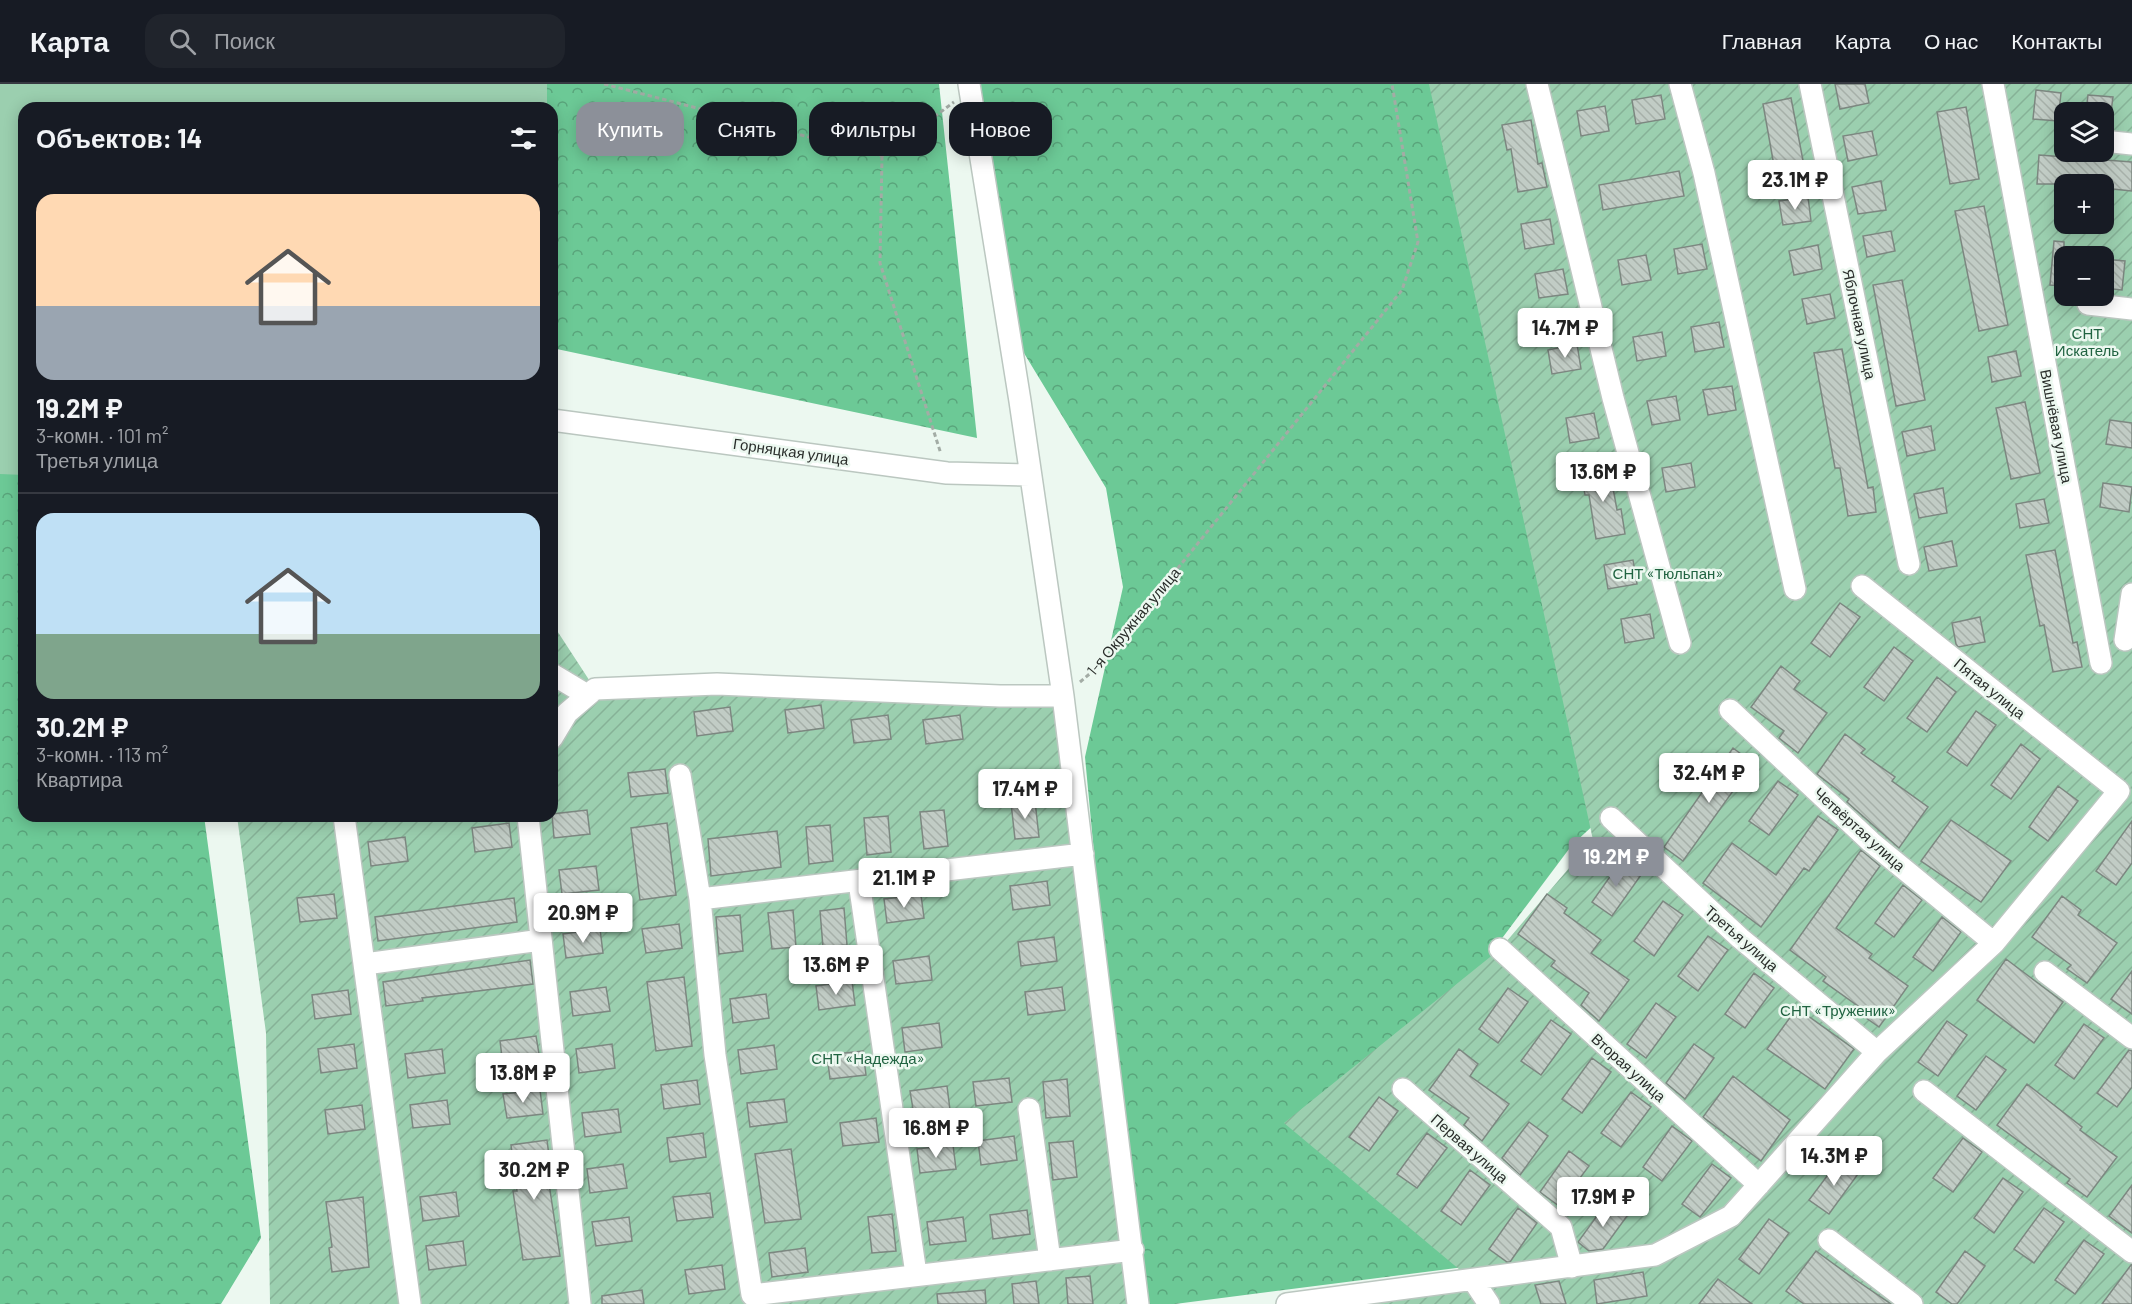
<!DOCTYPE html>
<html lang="ru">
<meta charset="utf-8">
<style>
body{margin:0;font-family:Barlow,sans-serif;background:#20242c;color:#f1f3f6;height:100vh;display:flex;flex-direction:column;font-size:22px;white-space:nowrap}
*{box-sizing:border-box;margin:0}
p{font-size:20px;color:#9ea1a6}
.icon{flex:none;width:33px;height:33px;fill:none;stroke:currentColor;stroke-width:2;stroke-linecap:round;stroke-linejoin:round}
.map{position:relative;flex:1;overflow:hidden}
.side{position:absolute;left:18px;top:18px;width:540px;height:720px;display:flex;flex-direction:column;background:#171b24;border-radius:18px;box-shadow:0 3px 15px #0003}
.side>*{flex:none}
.top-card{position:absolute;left:576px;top:18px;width:570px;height:54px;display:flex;gap:12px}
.fabs{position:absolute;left:2054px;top:18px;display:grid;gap:12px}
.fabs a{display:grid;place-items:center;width:60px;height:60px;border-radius:12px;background:#171b24;box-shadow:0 3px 15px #0003;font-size:30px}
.price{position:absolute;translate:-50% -51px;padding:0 14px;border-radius:6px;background:#fff;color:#222;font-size:20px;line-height:39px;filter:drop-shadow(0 2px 3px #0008)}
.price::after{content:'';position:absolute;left:50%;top:36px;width:18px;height:14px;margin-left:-9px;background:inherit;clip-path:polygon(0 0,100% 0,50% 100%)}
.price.on{background:#8c9099;color:#fff}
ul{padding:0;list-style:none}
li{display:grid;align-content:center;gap:12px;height:318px;padding:0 18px}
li+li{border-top:2px solid #363941}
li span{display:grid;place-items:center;height:186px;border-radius:18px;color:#555}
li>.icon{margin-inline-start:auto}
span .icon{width:108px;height:108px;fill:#fffc;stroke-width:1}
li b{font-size:26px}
h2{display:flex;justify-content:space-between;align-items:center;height:72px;padding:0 18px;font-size:26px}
.tag{padding:0 21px;border-radius:18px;background:#171b24;box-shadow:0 3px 15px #0003;font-size:21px;line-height:54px}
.tag.on{background:#8c9099;color:#fff}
header{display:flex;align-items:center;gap:36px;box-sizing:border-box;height:84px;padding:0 30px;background:#171b24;border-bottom:2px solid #363941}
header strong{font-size:28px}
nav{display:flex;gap:33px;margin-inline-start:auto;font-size:21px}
.search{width:420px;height:54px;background:#20242c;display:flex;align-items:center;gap:15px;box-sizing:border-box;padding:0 21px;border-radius:18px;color:#9ea1a6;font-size:22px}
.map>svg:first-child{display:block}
</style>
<header>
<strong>Карта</strong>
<div class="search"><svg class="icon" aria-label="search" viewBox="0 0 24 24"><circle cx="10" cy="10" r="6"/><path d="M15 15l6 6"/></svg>Поиск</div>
<nav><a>Главная</a><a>Карта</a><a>О нас</a><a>Контакты</a></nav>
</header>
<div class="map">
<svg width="2132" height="1220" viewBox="0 0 2132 1220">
<defs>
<pattern id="forest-crowns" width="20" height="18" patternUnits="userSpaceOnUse" patternTransform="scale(1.5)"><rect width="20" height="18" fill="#6cc996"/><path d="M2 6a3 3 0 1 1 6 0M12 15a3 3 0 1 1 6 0" fill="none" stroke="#59a47b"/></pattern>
<pattern id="garden-furrows" width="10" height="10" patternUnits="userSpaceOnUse" patternTransform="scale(1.5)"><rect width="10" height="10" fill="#9bcfaf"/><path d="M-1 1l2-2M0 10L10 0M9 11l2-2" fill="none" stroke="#86b297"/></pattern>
<pattern id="building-back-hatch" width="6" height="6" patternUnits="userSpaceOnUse" patternTransform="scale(1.5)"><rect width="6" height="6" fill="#c1ccc5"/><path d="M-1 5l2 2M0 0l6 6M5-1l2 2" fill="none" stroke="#a6b0a9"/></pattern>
</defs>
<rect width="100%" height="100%" fill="#ecf8f0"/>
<path fill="url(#forest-crowns)" d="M0,0H939L977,354L552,264V24H24V732H204L261,1154L221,1220H0Z
M980,0H1449L1718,626L1572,761L1497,861L1472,1182L1175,1220H1147L1108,918L1085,673L1123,503L1106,404L1016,256Z"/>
<path fill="#9bcfaf" d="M0,0H547V24H24V391L0,390Z"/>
<path fill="url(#garden-furrows)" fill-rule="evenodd" d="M1429,0H2132V1220H1320L1472,1196L1284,1039L1500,865L1593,756ZM2064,28H2103V68H2064ZM2064,100H2103V140H2064ZM2064,172H2103V212H2064Z
M552,539L595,605L1063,612L1138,1220H270L266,949L237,732H552Z"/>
<path fill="url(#building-back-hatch)" stroke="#7c8780" stroke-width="1.5" d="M1835,0H1865L1869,19L1840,25Z
M2036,6L2061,9L2058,37L2033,35Z
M1661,11L1665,35L1636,40L1632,16Z
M2088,11L2113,13L2111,28H2086Z
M1791,14L1805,87L1776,93L1763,20Z
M1605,22L1609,47L1581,52L1577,27Z
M1966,23L1979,95L1950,100L1937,28Z
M1531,36L1538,80L1542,79L1547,103L1518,108L1511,65L1507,66L1502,41Z
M1872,47L1877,71L1848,77L1843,52Z
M2039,71L2132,78V107L2103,104V100H2037Z
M1679,87L1684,112L1603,126L1599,101Z
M1881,97L1886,126L1858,130L1852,103Z
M1808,113L1811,137L1783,141L1779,117Z
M1984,122L2008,241L1979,247L1955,127Z
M1550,135L1554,160L1525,165L1521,140Z
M1891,147L1895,167L1867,173L1863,152Z
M2054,157L2064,158V202L2050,201Z
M1702,160L1707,185L1678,190L1674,165Z
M1818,161L1822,185L1794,191L1789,167Z
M1646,171L1651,196L1622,201L1618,176Z
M2103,175L2125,177L2122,206L2103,204Z
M1563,185L1568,210L1539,214L1535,190Z
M1902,196L1925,316L1896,322L1873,201Z
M1830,210L1835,234L1807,240L1802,215Z
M1719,238L1724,263L1695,268L1691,243Z
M1662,248L1666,272L1637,277L1633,253Z
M1577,260L1581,285L1552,290L1548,266Z
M1842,265L1868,404L1873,403L1876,428L1848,432L1840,384H1835L1814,269Z
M2016,267L2021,292L1992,298L1988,273Z
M1732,302L1736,326L1708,331L1703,306Z
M1676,312L1680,336L1652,341L1647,317Z
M2025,318L2040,389L2011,395L1996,324Z
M1594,329L1599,354L1570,359L1566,334Z
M2110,336L2132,339V364L2106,360Z
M1931,342L1935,366L1907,372L1902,348Z
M1691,379L1695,403L1666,408L1662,384Z
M1609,382L1617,426L1621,425L1625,450L1596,455L1589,411H1585L1581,387Z
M2103,399L2132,403L2129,428L2100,423Z
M1943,404L1947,429L1919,434L1914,410Z
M2044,415L2049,439L2020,444L2016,420Z
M1952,457L1957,482L1929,487L1924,463Z
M2055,466L2073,559L2077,558L2082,583L2053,588L2044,541L2040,542L2026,471Z
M1633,476L1637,500L1608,505L1604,481Z
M1840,519L1860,533L1830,573L1811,559Z
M1650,530L1654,554L1625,559L1621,535Z
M1980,533L1985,558L1958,563L1956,560L1952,539Z
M1894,563L1913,577L1884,617L1864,603Z
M1781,582L1800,597L1794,605L1827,629L1798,669L1779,654L1784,647L1751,623Z
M1937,593L1956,608L1927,648L1907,634Z
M821,621L824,644L788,649L785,626Z
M730,623L733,647L697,652L694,628Z
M1976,627L1996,641L1967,682L1947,668Z
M888,631L891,655L854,659L851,636Z
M960,631L963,655L926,660L923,636Z
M1845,650L1865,665L1861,669L1895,693L1892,697L1928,723L1899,764L1847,718L1849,715L1817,690Z
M2021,660L2040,675L2011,715L1991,701Z
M1733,664L1753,679L1683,777L1664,763Z
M665,685L668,709L631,713L628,689Z
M1778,697L1798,711L1769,751L1749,737Z
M2058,702L2078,717L2048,757L2029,743Z
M1035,717L1039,753L1015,755L1011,719Z
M587,726L590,750L554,754L552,730Z
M944,726L948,762L924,765L920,728Z
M888,732L891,768L867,771L864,734Z
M1818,732L1838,746L1809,787L1804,784L1761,843L1703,799L1732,759L1776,791Z
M1951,736L2011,777L1981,818L1921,777Z
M2132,737V779L2116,801L2096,787Z
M509,739L512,763L475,768L472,744Z
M667,739L676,811L640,816L631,744Z
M830,741L833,777L809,780L806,743Z
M777,747L781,783L711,792L708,755Z
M405,753L408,777L371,782L368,758Z
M1861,766L1880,782L1836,844L1872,870L1869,874L1908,902L1879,943L1859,929L1862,925L1823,897L1826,893L1790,866Z
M1621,777L1641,791L1612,832L1592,818Z
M596,782L599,806L562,810L559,786Z
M1047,797L1050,821L1013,826L1010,802Z
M1903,801L1922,816L1894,853L1875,839Z
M334,810L337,834L300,838L297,814Z
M1547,810L1567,824L1564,829L1601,856L1591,869L1629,896L1599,937L1581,921L1589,909L1551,882L1555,877L1518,850Z
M921,811L924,834L887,839L884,815Z
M2062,812L2081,826L2078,831L2117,859L2087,899L2067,885L2071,881L2032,853Z
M514,814L517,838L378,857L375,833Z
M1663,817L1683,831L1654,872L1634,857Z
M844,824L847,861L823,863L820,827Z
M793,826L796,863L772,865L768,829Z
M740,831L743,867L719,870L716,833Z
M1942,833L1961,848L1933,887L1913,873Z
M679,840L682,864L646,869L642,845Z
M600,845L603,869L566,874L563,850Z
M1708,852L1728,866L1698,907L1678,892Z
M1054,853L1057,877L1021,882L1018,858Z
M929,872L932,896L896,900L893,877Z
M2006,875L2063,918L2034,959L1977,916Z
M530,876L533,900L422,914L423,917L386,922L383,898Z
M2132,887V930L2111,915Z
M1754,889L1774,904L1745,944L1725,930Z
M684,893L692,962L656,967L647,898Z
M852,897L855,921L819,926L816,902Z
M606,903L610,927L573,932L570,908Z
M1062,903L1065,926L1028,931L1025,908Z
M1508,904L1528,918L1498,959L1479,945Z
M348,906L351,930L315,935L312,911Z
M766,910L769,934L733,939L730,915Z
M1656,919L1676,933L1646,974L1627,960Z
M1797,924L1854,965L1825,1005L1767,965Z
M1551,936L1571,950L1541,991L1521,977Z
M1947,937L1967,951L1938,992L1918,978Z
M939,939L942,963L905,968L902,944Z
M2084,940L2104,954L2074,995L2055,981Z
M536,952L540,976L503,981L500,957Z
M354,960L357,984L321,989L318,965Z
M612,960L615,984L579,989L576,965Z
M1694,960L1714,974L1685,1015L1666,999Z
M774,961L777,985L741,990L738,966Z
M442,965L445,989L408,994L405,970Z
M1459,965L1478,980L1470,992L1509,1020L1482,1057L1464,1041L1469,1034L1429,1006Z
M2129,966L2132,967V1003L2117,1023L2097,1009Z
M863,967L866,991L830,995L827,971Z
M1986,972L2006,986L1976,1026L1957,1012Z
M1592,974L1611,988L1582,1029L1562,1015Z
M1733,992L1790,1036L1761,1077L1703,1033Z
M1009,994L1012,1018L976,1022L973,998Z
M1067,995L1070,1032L1046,1034L1043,998Z
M697,996L700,1020L664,1025L661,1001Z
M2027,1000L2082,1043L2080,1046L2117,1073L2087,1113L2067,1099L2070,1095L1997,1041Z
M947,1002L950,1026L914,1031L910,1007Z
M540,1006L543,1030L507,1034L503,1010Z
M1631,1008L1651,1023L1621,1063L1601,1049Z
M1379,1013L1398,1027L1369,1067L1349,1053Z
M784,1015L787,1038L750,1043L747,1019Z
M447,1016L450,1040L413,1044L410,1021Z
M362,1021L365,1045L328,1050L325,1026Z
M618,1025L621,1048L585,1053L582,1029Z
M876,1034L879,1058L843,1062L840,1039Z
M1529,1038L1548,1052L1520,1091L1502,1074Z
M1672,1042L1692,1057L1662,1097L1643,1083Z
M703,1049L706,1073L670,1078L667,1054Z
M1427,1049L1447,1064L1417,1104L1397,1090Z
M1014,1052L1017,1076L981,1081L978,1057Z
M1963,1054L1982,1068L1953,1108L1933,1094Z
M547,1056L550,1080H546L560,1172L523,1176L513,1107H517L511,1061Z
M1073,1057L1077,1093L1053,1096L1049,1059Z
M953,1061L956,1085L920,1089L917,1065Z
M791,1065L801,1135L765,1139L755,1070Z
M1569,1067L1589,1082L1559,1122L1540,1108Z
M1839,1076L1858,1090L1829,1130L1809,1116Z
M623,1080L627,1104L590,1109L587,1085Z
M1712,1080L1731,1094L1700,1133L1682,1120Z
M1470,1086L1490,1101L1461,1141L1441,1127Z
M2003,1094L2023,1108L1994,1149L1974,1134Z
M2132,1101V1149L2109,1132Z
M456,1108L459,1132L423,1137L420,1113Z
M710,1109L713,1133L677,1137L673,1113Z
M363,1113L369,1183L332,1188L329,1164L332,1163L326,1118Z
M1607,1118L1627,1132L1603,1165L1589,1167L1578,1158Z
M1518,1124L1537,1139L1510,1178H1507L1489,1165Z
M2044,1124L2064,1138L2034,1179L2014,1165Z
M1027,1126L1030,1150L993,1155L990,1131Z
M892,1130L896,1167L872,1169L868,1133Z
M629,1133L632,1157L596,1162L592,1138Z
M963,1133L966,1157L930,1161L927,1138Z
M1769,1135L1789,1149L1759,1190L1739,1175Z
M2084,1156L2104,1170L2075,1210L2055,1196Z
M463,1157L466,1181L429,1186L426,1162Z
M805,1164L808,1188L772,1193L769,1169Z
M1816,1167L1853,1194L1891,1220H1804L1786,1207Z
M1965,1167L1985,1182L1957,1220H1952L1936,1208Z
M2132,1180V1220H2102L2131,1181Z
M722,1181L725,1205L689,1210L685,1186Z
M1643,1188L1647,1212L1597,1220L1594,1196Z
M1090,1192L1093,1220H1068L1066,1194Z
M1718,1195L1737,1209L1752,1220H1699Z
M1036,1197L1039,1220H1014L1012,1200Z
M1559,1197L1566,1220H1541L1535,1201Z
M642,1206L644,1220H602V1212Z
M985,1206L986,1220H938L937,1210Z"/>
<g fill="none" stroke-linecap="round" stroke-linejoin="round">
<defs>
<path id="minor" d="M969,0L1020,317L1063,612L1138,1220
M1537,0L1613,314L1680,559
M1680,0L1704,89L1795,505
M1810,0L1909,480
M1993,0L2101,579
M2103,57L2132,60
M2088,220L2132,225
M552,336L947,389L1030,391
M2125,556L2132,510
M552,590L587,611
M1730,626L1871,758L1994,859
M552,654L567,629L595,605L717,600L1000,612H1063
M680,691L700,815L715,971L752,1211L1133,1166
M344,732L410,1220
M528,732L580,1220
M1611,734L1740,854L1877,968
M859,798L916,1190
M700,815L1083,770
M1500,865L1759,1101
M365,880L541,856
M2045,888L2132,954
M1403,1005L1561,1143L1572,1183
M1924,1007L2132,1168
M1029,1025L1050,1176
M1829,1156L1912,1220
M1473,1196L1489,1220
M1287,1220L1655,1171L1731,1132L1877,968L1994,859L2119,707L1862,502"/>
</defs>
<use href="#minor" stroke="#bbc7c0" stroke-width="24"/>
<path stroke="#a3aca5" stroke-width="3" stroke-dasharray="4.5 3" stroke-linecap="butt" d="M604,0L882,72L954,18
M882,72L880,179L941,370
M1080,598L1099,582L1402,206L1418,158L1392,0"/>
<use href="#minor" stroke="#fff" stroke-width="21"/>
</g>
<g text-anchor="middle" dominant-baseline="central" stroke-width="5" stroke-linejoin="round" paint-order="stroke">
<g font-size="15" fill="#292d2a" stroke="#ecf8f0">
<text transform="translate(1860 240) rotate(78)">Яблочная улица</text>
<text transform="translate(2057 342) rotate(79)">Вишнёвая улица</text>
<text transform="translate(791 367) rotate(8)">Горняцкая улица</text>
<text transform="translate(1133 537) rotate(-50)">1-я Окружная улица</text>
<text transform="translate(1990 604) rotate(39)">Пятая улица</text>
<text transform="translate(1860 745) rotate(42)">Четвёртая улица</text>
<text transform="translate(1742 854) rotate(41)">Третья улица</text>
<text transform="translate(1629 983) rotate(42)">Вторая улица</text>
<text transform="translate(1470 1064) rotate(41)">Первая улица</text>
</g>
<g font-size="15" fill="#206341" stroke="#ecf8f0">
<text x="2087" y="249">СНТ<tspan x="2087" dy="17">Искатель</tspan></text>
<text x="1668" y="489">СНТ «Тюльпан»</text>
<text x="1838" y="926">СНТ «Труженик»</text>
<text x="868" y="974">СНТ «Надежда»</text>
</g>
</g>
</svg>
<div class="fabs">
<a><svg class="icon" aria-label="layers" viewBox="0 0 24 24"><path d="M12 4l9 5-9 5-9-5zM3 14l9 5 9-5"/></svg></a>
<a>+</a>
<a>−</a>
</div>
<b class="price" style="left:1795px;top:127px">23.1M ₽</b>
<b class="price" style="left:1565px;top:275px">14.7M ₽</b>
<b class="price" style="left:1603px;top:419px">13.6M ₽</b>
<b class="price" style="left:1709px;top:720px">32.4M ₽</b>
<b class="price" style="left:1025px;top:736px">17.4M ₽</b>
<b class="price on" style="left:1616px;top:804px">19.2M ₽</b>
<b class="price" style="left:904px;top:825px">21.1M ₽</b>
<b class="price" style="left:583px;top:860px">20.9M ₽</b>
<b class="price" style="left:836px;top:912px">13.6M ₽</b>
<b class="price" style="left:523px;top:1020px">13.8M ₽</b>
<b class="price" style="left:936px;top:1075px">16.8M ₽</b>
<b class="price" style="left:1834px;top:1103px">14.3M ₽</b>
<b class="price" style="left:534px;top:1117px">30.2M ₽</b>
<b class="price" style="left:1603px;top:1144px">17.9M ₽</b>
<div class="top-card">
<a class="tag on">Купить</a>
<a class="tag">Снять</a>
<a class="tag">Фильтры</a>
<a class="tag">Новое</a>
</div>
<section class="side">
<h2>Объектов: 14<svg class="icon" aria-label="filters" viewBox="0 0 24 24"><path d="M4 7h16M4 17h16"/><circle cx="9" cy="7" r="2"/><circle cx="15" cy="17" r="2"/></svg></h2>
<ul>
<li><span style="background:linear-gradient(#ffd9b3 60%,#9aa5b1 0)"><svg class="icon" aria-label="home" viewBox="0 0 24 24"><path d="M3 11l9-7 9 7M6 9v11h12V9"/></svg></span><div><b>19.2M ₽</b><p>3-комн. · 101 m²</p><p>Третья улица</p></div></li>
<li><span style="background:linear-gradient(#bfe0f5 65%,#7fa58c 0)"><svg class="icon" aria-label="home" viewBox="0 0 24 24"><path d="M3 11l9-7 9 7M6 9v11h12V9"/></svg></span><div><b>30.2M ₽</b><p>3-комн. · 113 m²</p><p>Квартира</p></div></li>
</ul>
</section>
</div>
